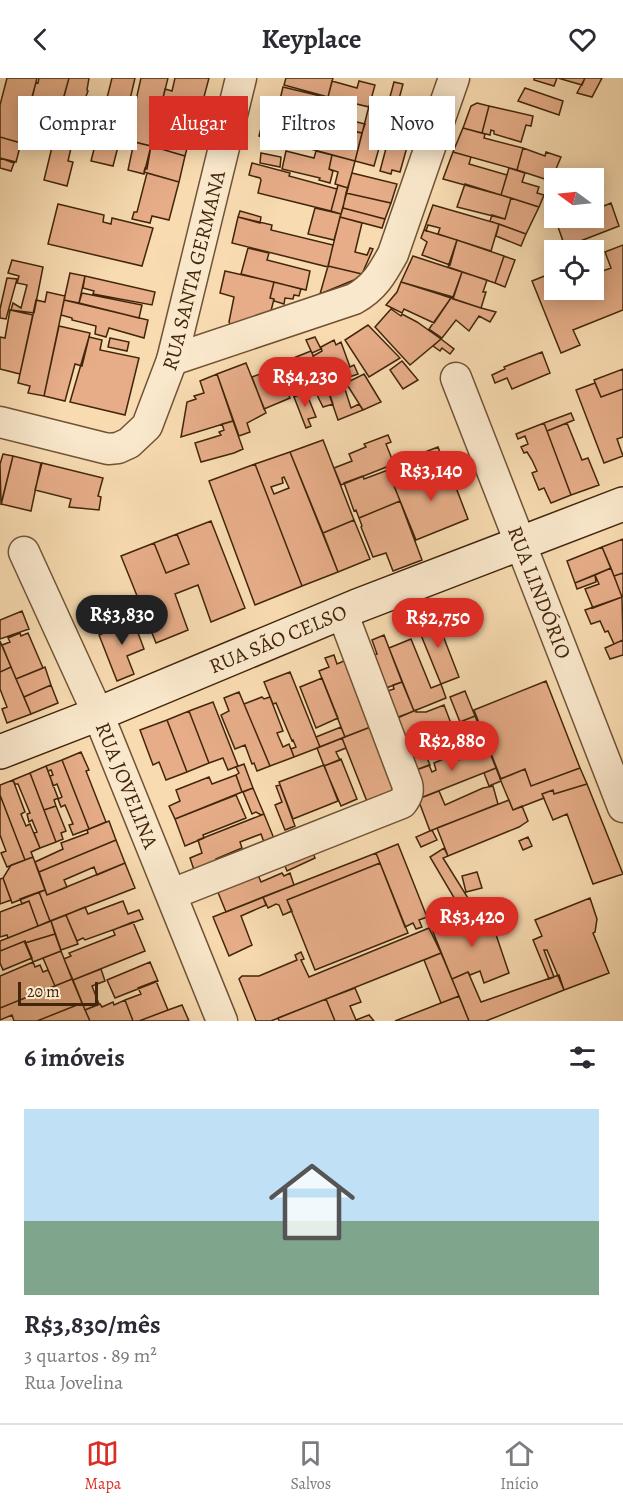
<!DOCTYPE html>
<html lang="pt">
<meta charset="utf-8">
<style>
body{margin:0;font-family:Alegreya,serif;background:#f2f2f3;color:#2b2b33;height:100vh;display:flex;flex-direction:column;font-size:22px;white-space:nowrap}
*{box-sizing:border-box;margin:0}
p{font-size:20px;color:#7c7c81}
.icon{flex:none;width:33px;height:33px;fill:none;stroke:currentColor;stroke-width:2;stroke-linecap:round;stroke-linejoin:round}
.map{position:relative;height:943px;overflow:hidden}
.panel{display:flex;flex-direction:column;background:#fff;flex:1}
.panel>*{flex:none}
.hud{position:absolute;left:18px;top:18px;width:588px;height:54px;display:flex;gap:12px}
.needle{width:39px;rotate:285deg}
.fabs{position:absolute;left:544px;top:90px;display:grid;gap:12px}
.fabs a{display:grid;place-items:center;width:60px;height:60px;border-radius:0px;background:#fff;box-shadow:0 3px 15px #0003;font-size:30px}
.scale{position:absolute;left:18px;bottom:15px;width:80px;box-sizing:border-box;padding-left:6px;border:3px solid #42260b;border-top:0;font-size:16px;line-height:21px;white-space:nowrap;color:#42260b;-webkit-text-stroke:4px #fae8cc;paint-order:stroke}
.price{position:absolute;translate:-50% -51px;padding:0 14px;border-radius:21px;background:#d93025;color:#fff;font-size:20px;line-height:39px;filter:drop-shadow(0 2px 3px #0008)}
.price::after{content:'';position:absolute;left:50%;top:36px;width:18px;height:14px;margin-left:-9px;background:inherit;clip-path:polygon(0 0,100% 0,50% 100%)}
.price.current{background:#222;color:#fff}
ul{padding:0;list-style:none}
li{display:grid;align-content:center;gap:12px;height:318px;padding:0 24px}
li+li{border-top:2px solid #e1e1e2}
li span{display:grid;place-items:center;height:186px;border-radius:0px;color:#555}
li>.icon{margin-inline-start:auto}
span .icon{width:108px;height:108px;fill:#fffc;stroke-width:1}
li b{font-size:26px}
h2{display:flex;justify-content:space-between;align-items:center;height:72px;padding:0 24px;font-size:26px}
.chip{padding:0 21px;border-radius:0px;background:#fff;box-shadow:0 3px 15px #0003;font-size:21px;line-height:54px}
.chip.current{background:#d93025;color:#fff}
header{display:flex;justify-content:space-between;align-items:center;height:78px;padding:0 24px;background:#fff;font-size:27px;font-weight:600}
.menu{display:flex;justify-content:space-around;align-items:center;height:84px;border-top:2px solid #e1e1e2;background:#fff;font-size:16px;color:#7c7c81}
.menu a{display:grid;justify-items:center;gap:3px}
.menu .current{color:#d93025}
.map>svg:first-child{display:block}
</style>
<header><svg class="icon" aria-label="back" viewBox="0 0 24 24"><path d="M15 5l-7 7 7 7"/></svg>Keyplace<svg class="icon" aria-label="heart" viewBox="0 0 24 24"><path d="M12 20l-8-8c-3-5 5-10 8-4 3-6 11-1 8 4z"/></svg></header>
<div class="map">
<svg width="623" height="943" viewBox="0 0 623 943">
<rect width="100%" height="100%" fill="#f8dbb1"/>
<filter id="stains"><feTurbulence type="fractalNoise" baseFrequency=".00333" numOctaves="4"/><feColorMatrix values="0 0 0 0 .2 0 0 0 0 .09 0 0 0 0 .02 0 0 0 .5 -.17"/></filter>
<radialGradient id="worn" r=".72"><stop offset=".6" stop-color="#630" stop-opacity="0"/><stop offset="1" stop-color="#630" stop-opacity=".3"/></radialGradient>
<path fill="#e6ad88" stroke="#42260b" stroke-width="1.5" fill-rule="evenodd" d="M7,0H37L21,65L0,59V27Z
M39,0H69L62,26L32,19L36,4L38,5Z
M69,0H89L87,12L88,13L82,29L62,25Z
M112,0H135L127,34L105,28Z
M141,0H168L151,68L127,62Z
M175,0H209L200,34L162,24L165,11L172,13Z
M286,0H333L328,19L284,7Z
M534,0H557L554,8L534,2Z
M558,0H585L582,7Z
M585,0H602L592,19L577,15Z
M332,3L357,10L359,3L375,7L369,29L328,19Z
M394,4L403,6L395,36L387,30Z
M283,9L341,23L334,48L277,34Z
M525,10L563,23L559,37L518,23Z
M162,24L183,30L182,34L190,36L185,54L156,46Z
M62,25L85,30L74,70L52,65Z
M398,25L418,30L400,94L392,92L391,96L380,93Z
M477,25L489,28L482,55L463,50L471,28Z
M105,28L127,34L113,88L91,83Z
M369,28L375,29L374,32L387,36L384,48L388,50L384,64L381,63L374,88L355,83Z
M489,28L533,38L531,48L526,47L521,64L494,56V53L491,52L490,57L482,55Z
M266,31L304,41L303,47L309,48L303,69L273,61L277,44L269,42L265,60L259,58Z
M337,39L365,46L362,55L334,48Z
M322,45L338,49L336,56L350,59L351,53L362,55L355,83L303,69L309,48L321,51Z
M156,46L191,55L185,78L151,68Z
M463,50L485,56L484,60L523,70L517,92L453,74Z
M0,59L21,65L16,84L0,80Z
M134,64L151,68L144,96L128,92Z
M53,65L71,70L68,83L73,84L67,108L44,102Z
M151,68L185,78L179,104L144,94L145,90L147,91Z
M523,70L545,78L546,74L561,79L551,103L517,92Z
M286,73L314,80L316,73L332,77L329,91L333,93L330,105L319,102L320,100L282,91Z
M453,74L471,79L469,86L507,97L501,117L443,101Z
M261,75L281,79L280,89L260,85Z
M332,77L355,83L348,110L335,106L338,94L329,91Z
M0,80L14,85L11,93L0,90Z
M252,85L290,95L289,98L337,111L331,133L258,115L261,102L260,100L249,97Z
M509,90L525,95L522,104L539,109L537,115L544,117L539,129L501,117Z
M147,95L179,104L169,142L152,138L150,145L132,141L134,134H137Z
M352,95L397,106L391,125L346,115Z
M465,106L511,120L505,141L457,129Z
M338,107L348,110L341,136L331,133Z
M346,115L391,125L385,141L343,130Z
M511,120L539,129L526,156L490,143L492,137L505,141Z
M611,125L619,148L565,169L557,146L574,140H594V132Z
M58,126L104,137L103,144L111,146L112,140L153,150L142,188L48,166Z
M433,127L499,146L491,173L438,156L440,150L428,147L426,153L424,152Z
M315,130L341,136L334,162L308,156Z
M343,130L385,141L382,150L340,139Z
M240,133L261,139L260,145L238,139Z
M238,139L272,147L271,152L333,167L328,189L232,165Z
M340,139L362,145L355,174L367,177L370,170L373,171L362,196L328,188Z
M499,146L526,156L521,168L496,158Z
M424,152L457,162L450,187L422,177L427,164L421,160Z
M457,162L504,178L495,205L448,189Z
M623,167V232L573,252L580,267L561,275L532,203L552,195L555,203V212H594V196L611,190L605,174Z
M248,170L269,175L267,182L310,193L306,212L241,196Z
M413,178L462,194L453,219L401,204Z
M504,178L515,182L505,209L495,205Z
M12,182L43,189L34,235L11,232L13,225L21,230L27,207L17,205L19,198L8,195Z
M328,188L362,196L354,202L320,216Z
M225,193L274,204L270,220L274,221L271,233L231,248L229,244L234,219L220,215Z
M462,194L487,202L483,214H486L481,230L453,221Z
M70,195L85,198L79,225L64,222Z
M85,198L155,214L152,227L93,216L94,213L83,210Z
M7,200L17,201L6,241L0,240V231Z
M274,204L301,211L299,218L294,217L293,221L285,220L284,226L274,223V221L270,220Z
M401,204L439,216L451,220L434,245L404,231L402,235L386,227L397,214Z
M47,214L65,218L44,318L28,315L30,308L18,305L36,222L45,224Z
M82,215L142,227L139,240L79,225Z
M451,220L481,230L496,234L490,244L479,238L469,253L456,242L442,260L429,251Z
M64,222L148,242L144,260L109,250L106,259L95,256L96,248L72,242V240L61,237Z
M391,231L401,238L402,236L417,244L441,261L410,287L375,249Z
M10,232L33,237L20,296L0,291V259L5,260Z
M368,247L400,280L369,299L345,262Z
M59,248L90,255L82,288L75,286L65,323L44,318Z
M89,259L102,262L100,272L139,280L125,337L70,324Z
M315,259L321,271L312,275L306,262Z
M110,260L129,264L127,273L108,269Z
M441,261L454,271L450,276L442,270L440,273L433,268Z
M334,262L336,267L341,264L350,289L354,287L358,296L326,307L313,278L322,273L321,269Z
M311,273L326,306L294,319L281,285Z
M542,274L550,295L512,311L507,300L495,305L492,297L505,291L504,289Z
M402,283L418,302L403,311L390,292Z
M246,285L266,335L247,345L250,354L239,358L217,296Z
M282,288L285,294L280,296L290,320L264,331L252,299Z
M623,291V311L601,319L594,302Z
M217,296L233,343L181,359L187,324L196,321L194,318L204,315L200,303Z
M364,296L381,324L363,332L346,305Z
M342,302L351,330L359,326L363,332L338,342L326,307Z
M595,305L601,319L623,311V359L617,361L623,378L604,385L576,312Z
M326,306L333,326L323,329L314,311Z
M306,314L316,339L308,341L311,348L306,350L294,319Z
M571,335L574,342L547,353L544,345Z
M233,343L243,371L234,375L201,384L195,365L221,357L219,354L224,352L222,346Z
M544,345L571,417L551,425L544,410L539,412L532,395L537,393L532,382L527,374L524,375L521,369L528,366L525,358L518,361L516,356Z
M567,345L582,382L588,380L599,407L571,417L547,353Z
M388,357L391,364L386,366L394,386L341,407L334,390L352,383L349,376L366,369L364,366Z
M323,362L354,442L323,455L290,374Z
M438,369L443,382L440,383L442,388L394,408L386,389Z
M290,374L338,494L302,508L255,386ZM284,399L289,410L274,416L271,409L283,405L282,400Z
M3,376L13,378L1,427L0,386Z
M13,378L41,385L31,433L1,426Z
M42,385L103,400L98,418L101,419L99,432L69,429L71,421L35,412Z
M255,386L302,508L255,527L209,403Z
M447,386L468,441L416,462L394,408Z
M388,392L400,423L359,440L356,432L354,433L344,405L363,398L364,401Z
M400,423L422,482L393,493L386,475L373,479L361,449L362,448L359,440Z
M354,442L370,481L338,494L323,455Z
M211,443L245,530L211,544L198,507L175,516L188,552L156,565L121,478L154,465L166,495L189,486L177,456Z
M177,456L189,486L166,495L154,465Z
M623,461V495L614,498L602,469Z
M602,469L611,490L575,505L567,483Z
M611,490L622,519L593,530L585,511L599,506L595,497Z
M623,495V518L622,519L614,498Z
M595,497L596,504L577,511L575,505Z
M622,519L623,562L614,566L608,553L605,554L600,543L591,546L585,532Z
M107,520L115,539L108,542L100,523Z
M22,533L29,551L0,561V542Z
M131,536L144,571L127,578L134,596L117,603L99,557L114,551L111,544Z
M435,537L459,599L441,606L416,545Z
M20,555L21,558L28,555L43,590L16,601L2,567L10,564L8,560Z
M384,557L402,604L381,612L368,579L377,576L372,562Z
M411,561L431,610L441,606L446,620L414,633L389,570Z
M623,562V577L610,581L605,570Z
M0,563L11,589L0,594Z
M334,577L337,586L346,582L373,648L345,659L319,593L329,589L325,580Z
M11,589L31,636L7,645L2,631L7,629L0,611V594Z
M45,589L51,607L24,619L16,601Z
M290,594L320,669L294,679L291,671L296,669L293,662L292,663L276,625L273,626L264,604Z
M322,600L338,640L316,650L300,609Z
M546,603L580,690L531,708L525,691L501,701L474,632Z
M402,604L414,633L388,643L384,614L394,611L393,607Z
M51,607L58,625L31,636L24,619Z
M465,613L475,638L460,644L450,619Z
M239,614L270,688L257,693L254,685L252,686L245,667L235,671L221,637L229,633L224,620Z
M262,619L264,621L270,619L283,653L277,655L283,669L289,666L294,679L270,688L244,626Z
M213,624L238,688L228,692L223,680L209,685L189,633Z
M444,627L452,648L405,666L395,641L416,632V634H426Z
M189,633L209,685L187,694L167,642Z
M475,638L486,665L463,674L460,667L427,680L430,687L408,695L398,669Z
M167,642L187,694L166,702L159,684L153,687L140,652Z
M373,648L400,714L368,726L342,660Z
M341,649L345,659L320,669L316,659Z
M342,660L346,670L336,674L340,682L324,688L317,670Z
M486,665L496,690L418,721L408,695L429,687L432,694L436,692L434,685L448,679L450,685L472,677L470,671Z
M81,674L89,692L86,693L106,744L89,751L62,682Z
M341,681L357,721L341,728L324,688Z
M62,682L89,751L73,757L69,747L73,746L65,727L61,729L58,721L62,719L57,706L53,708L50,698L53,697L51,692L48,693L46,688Z
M244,686L253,710L242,714L236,697L239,695L236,689Z
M324,687L338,723L293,741L279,704Z
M46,688L58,720L54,722L56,728L44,732L30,695Z
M496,690L501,703L489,708L484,695Z
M580,690L587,706L554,716L553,712L542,716L544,720L513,732L500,701L525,691L531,708Z
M30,695L56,764L40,770L34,755L37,754L32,742L29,744L27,736L30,735L18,706H15L13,702Z
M236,697L242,714L175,741L169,728L180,723L176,712L209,699L212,706Z
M13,702L25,734L21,736L26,748L30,746L40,770L31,774L33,779L25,782L0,717V707Z
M587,706L623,796L593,806L567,736L553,742L542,716L553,712L554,716Z
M280,707L295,748L285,752L275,727L282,724L276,708Z
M493,708L498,726L430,753L418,721L439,713L445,727L483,710Z
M253,710L264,736L261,737L256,734L252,736L243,714Z
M0,717L25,782L7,789L1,775L6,773L0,757Z
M236,717L246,740L203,757L204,760L185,768L175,741Z
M509,722L513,732L522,728L528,743L519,749L448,778L437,750Z
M56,728L66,753L61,755L63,761L56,764L44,732Z
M264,736L275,763L265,767L261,756L240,764L242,770L216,781L218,786L195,795L190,780L202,775L198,762Z
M109,743L116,762L39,794L35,784L63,771L61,765L88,755L87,752Z
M432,752L437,762L421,769L416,759Z
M528,759L532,768L523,772L519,763Z
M116,762L125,785L97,797L94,789L64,802L67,809L47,817L39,794Z
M398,766L427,839L419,842L422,849L416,851L413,845L405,849L376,775Z
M310,767L315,780L287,793L281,778Z
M444,770L448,778L443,780L471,825L478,820L484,835L445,850L439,835L459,828L430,779Z
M376,775L380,785L287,822L292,833L283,837L279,827L276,826L268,830L263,819Z
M33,779L45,812L12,825L3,800L11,787Z
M125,785L135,810L50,843L39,814L45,812L47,817Z
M380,785L408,855L315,892L287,822Z
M477,794L482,810L466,814L462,798Z
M282,795L284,798L290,795L294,807L226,834L217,812L258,797L261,804Z
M3,800L11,822L0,826V801Z
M39,814L50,843L38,848L29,823L22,826L20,821Z
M263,819L266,827L241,838L252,867L229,878L213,839Z
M590,820L597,841L595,854L593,855L609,895L564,912L547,872H544L554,899L549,901L533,862L542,858L535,842Z
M29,823L38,848L8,860L7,857L0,859V834Z
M123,823L128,836L139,832L143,841L85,862L83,860L77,863L66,837L85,829L88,836Z
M488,833L509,895L484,905L480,893L470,897L468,894L452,901L433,854Z
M66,837L78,866L61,872L51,843Z
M440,841L444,850L433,854L430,846Z
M51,843L55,856L25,865V863L0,873V863Z
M133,844L145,873L73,902L64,881L71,878L69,875L115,857L113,852Z
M429,850L441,875L271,943H256L239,901L242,898H259L297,882L295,877L301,874L304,881L301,882L309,899Z
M55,856L61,873L33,884L25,865Z
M25,863L32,880L3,892L0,885V873Z
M61,873L72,901L55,908L43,880Z
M441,875L459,918L441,925L424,882Z
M33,884L35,889L40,887L43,894L48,892L55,908L0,930V898Z
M150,884L158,903L115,920L107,902Z
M101,891L105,903L92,908L99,926L85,932L73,902Z
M468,894L481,924L559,897L564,912L486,943H469L452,901Z
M72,901L82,925L37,943H14L12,937L0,942V930Z
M156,903L168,932L139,943H133L125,922L141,916L138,910Z
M355,910L361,924L350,928L356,942L369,937L374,943H335L326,921Z
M459,918L469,943H395L441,925Z
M326,921L335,943H279L278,940Z
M125,922L133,943H90L85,932L100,926L102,929L113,924L114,927Z
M82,925L90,943H37Z
M182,927L189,943H139L168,932Z"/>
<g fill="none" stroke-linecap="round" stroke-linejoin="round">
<defs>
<g id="street">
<path d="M172,282L354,221C374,210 382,196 393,176L454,0"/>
<path id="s1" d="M456,300L623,729"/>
<path id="s2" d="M0,344L108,371L118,370L129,365L147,348L172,282L241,0"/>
<path id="s3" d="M24,474L98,636L222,943"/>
<path d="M172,816L402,725C407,718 409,714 407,706L342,534"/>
</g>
<g id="secondary">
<path id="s4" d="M0,674L98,636L357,528L623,426"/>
</g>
</defs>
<use href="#street" stroke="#705334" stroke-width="33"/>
<use href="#secondary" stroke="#42260b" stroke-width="36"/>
<use href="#street" stroke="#fae8cc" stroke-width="30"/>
<use href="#secondary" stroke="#fae8cc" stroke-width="33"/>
</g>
<g text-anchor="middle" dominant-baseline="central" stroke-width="4.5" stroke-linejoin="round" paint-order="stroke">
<g font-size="21" fill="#42260b" stroke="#fae8cc">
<text stroke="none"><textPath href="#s2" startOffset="321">RUA SANTA GERMANA</textPath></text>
<text stroke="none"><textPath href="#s1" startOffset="230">RUA LINDÓRIO</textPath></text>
<text stroke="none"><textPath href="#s4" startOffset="300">RUA SÃO CELSO</textPath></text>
<text stroke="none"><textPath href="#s3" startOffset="255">RUA JOVELINA</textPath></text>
</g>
</g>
<rect width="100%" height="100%" filter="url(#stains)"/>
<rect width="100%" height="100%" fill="url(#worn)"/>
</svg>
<div class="fabs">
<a><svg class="needle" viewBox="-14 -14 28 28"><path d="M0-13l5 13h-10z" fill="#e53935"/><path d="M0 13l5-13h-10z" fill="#7c7c81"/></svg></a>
<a><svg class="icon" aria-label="locate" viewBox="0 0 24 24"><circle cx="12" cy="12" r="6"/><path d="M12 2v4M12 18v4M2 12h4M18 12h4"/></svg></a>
</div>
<div class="scale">20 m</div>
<b class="price" style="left:305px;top:330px">R$4,230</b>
<b class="price" style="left:431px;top:424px">R$3,140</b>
<b class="price current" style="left:122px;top:568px">R$3,830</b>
<b class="price" style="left:438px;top:571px">R$2,750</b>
<b class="price" style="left:452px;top:694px">R$2,880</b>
<b class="price" style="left:472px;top:870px">R$3,420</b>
<div class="hud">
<a class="chip">Comprar</a>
<a class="chip current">Alugar</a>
<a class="chip">Filtros</a>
<a class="chip">Novo</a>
</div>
</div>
<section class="panel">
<h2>6 imóveis<svg class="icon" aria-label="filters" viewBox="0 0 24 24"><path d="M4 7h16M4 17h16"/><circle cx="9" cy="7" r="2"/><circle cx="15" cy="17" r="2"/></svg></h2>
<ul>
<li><span style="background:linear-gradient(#bfe0f5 60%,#7fa58c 0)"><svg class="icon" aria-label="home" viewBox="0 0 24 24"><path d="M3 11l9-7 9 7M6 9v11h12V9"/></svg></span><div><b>R$3,830/mês</b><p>3 quartos · 89 m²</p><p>Rua Jovelina</p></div></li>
</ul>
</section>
<nav class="menu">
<a class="current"><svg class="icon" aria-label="map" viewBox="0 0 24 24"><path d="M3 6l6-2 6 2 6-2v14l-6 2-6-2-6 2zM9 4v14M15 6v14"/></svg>Mapa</a>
<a><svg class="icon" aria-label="saved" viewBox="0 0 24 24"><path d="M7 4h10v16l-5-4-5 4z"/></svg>Salvos</a>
<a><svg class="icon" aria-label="home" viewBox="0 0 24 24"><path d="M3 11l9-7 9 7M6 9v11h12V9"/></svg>Início</a>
</nav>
